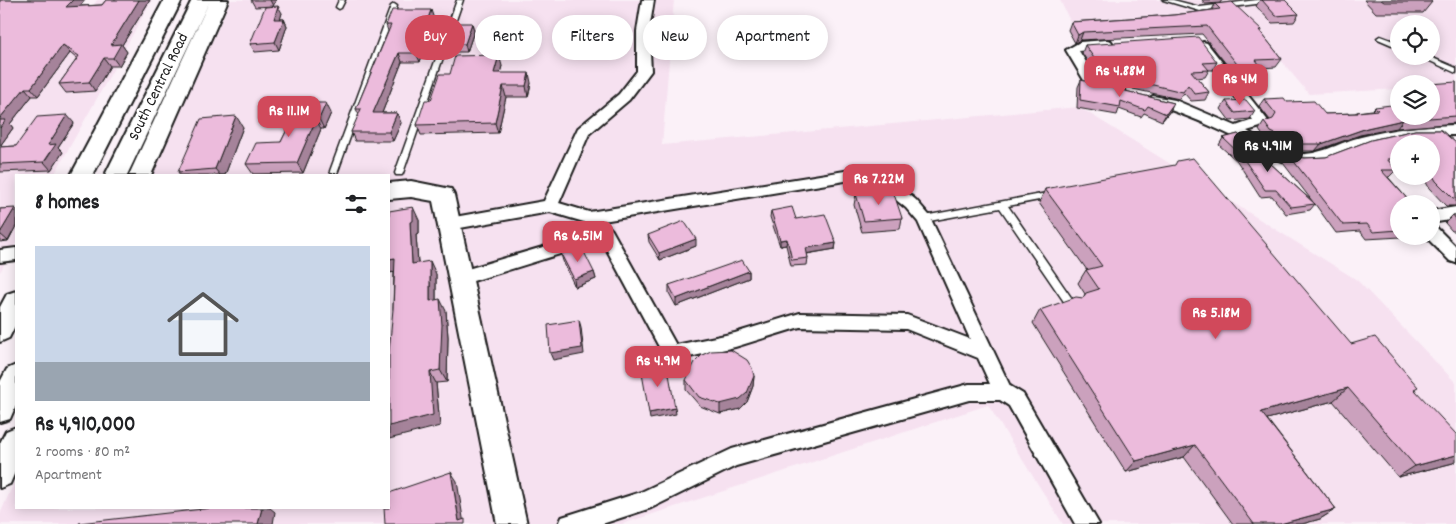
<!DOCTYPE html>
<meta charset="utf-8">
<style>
body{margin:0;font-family:Dekko,sans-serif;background:#f2f2f2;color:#202124;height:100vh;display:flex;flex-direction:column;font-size:19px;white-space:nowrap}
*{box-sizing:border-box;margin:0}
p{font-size:16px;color:#757577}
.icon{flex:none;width:28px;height:28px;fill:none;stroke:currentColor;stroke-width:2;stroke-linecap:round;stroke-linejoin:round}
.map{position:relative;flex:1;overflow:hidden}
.panel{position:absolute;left:15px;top:174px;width:375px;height:335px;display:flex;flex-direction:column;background:#fff;border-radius:0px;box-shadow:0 2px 12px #0003}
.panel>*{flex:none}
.banner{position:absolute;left:405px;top:15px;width:475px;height:45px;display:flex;gap:10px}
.controls{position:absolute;left:1390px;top:15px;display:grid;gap:10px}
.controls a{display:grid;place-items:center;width:50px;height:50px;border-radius:50%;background:#fff;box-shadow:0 2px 12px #0003;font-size:25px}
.price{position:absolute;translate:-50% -42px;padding:0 11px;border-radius:10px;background:#d1495b;color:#fff;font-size:16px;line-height:32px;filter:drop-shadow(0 1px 2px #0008)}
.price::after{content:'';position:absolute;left:50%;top:30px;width:15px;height:11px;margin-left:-8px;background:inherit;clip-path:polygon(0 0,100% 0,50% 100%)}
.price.on{background:#222;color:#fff}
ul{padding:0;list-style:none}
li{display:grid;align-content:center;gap:10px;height:265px;padding:0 20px}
li span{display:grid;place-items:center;height:155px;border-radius:0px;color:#555}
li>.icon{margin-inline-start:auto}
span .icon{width:90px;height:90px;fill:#fffc;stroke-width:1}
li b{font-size:21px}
h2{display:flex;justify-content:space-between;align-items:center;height:60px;padding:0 20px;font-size:21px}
.tag{padding:0 18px;border-radius:22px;background:#fff;box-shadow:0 2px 12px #0003;font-size:18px;line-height:45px}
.tag.on{background:#d1495b;color:#fff}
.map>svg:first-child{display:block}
</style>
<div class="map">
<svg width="1456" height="524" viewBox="0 0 1456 524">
<rect width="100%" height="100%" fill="#fbf1f8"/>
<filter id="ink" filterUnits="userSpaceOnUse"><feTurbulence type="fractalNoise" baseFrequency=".02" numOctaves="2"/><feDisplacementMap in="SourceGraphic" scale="10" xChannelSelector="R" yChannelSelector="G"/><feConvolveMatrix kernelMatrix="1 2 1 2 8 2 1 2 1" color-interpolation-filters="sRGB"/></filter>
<g filter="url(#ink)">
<path fill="#f6e1f0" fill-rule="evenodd" d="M97,0H152L54,175H16V243L0,272V51L90,11Z
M231,0H674L662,145L1079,107L1357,280L1456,383V524H1063L988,405L622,524H0V514L16,478V508H389V175H151Z
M1060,0H1456V85L1431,87V84H1399V89L1309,94L1253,27L1077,36ZM1399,24H1431V56H1399Z"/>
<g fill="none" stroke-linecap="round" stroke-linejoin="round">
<defs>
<path id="lane" d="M339,0H345L341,8L339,9L336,7Z
M457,0H463L403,173L402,175H396L395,173Z
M1163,0H1173L1200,7L1257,0H1275L1272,2L1200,11Z
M394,4L397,6L338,171L337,173H331L330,171L391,6Z
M1380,36L1399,43V48L1378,39L1377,38Z
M1419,56H1428L1456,68V73Z
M1052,192L1056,195L1055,197L1008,206L1075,303L1077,306L1075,309H1069L1000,208L924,222L920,219L924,216Z"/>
<path id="street" d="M642,0H654L649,31L651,71L629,100L589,134L559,203L589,212L851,170L889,178L916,200L929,215L1010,386L1023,394L1099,524H1075L1009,406L1000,400H969L736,466L651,508L602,524H559L562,517L641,492L732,449L969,384H990L978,358L906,329L800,327L735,347L671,361L665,358L602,241L460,285L454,283L452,278L454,273L594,232L584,222L550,212L449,230L443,228L441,224L443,220L449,218L544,201L578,128L619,94L637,71V31ZM851,180L879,186L906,208L918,222L970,339L907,315L800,313L735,333L676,345L612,230L603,221Z
M1107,40L1111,41L1113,44L1111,47L1079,51L1095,76L1124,89L1126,92L1119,96L1085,82L1066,50L1080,42Z
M1203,42L1207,43L1269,122L1267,125L1247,131C1263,141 1280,153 1299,154C1322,155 1340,142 1361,137C1396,128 1420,126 1456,125V135C1425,135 1396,137 1365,146C1343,152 1324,165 1300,164C1273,163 1254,145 1230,135C1203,122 1177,111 1148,103L1146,100L1153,96L1175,100L1236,126L1253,120L1197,46Z
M1456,207V219L1431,223V211Z
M1431,226L1437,228L1456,247V263L1450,261L1425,236H1431Z
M16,248V260L0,262V250Z"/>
<path id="secondary" d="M164,0H182L93,175H71Z
M192,0H210L127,175H105Z
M210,0H228L151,175H129Z
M411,181L451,189L454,195L527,524H497L433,201L411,197L389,199V183Z
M16,291V324L9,338L0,342V307L7,294Z
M16,365V405L10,419L0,422V382L7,369Z
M16,427V470L10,484L0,488V443L6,431Z"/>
</defs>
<use href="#lane" stroke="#1c1c1c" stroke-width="3"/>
<use href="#street" stroke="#1c1c1c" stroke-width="4"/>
<use href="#secondary" stroke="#1c1c1c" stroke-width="4"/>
<use href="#lane" fill="#fff" fill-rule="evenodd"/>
<use href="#street" fill="#fff" fill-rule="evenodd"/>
<use href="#secondary" fill="#fff" fill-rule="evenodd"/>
</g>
<path fill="#cba1bd" stroke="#1c1c1c" d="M0,0H85L80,6L102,5L106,0H150L122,45L127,52L119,66H110L95,91L66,93L59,84L77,59L70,53L38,96H32L10,124L13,128L0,146Z
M251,0H276L273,6L255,7Z
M1202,0H1222L1220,3L1205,4Z
M1260,0H1285L1299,14L1294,22L1272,23L1256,6Z
M1364,0H1430L1432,2L1423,13H1376Z
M1215,4L1262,30L1261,33L1282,59L1276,67L1262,68L1265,72L1260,80L1240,81L1202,34L1080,40L1075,43L1068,30L1071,22L1174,15L1212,10Z
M282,13L280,19H284L287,26L279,50L255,52L250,44Z
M434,19L420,62H402L382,113H397L401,123L393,141H355L351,132L359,115L356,109L388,31L386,25Z
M472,23L474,31L467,52H451L449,44Z
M1085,45L1217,62L1213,70H1209L1205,77L1197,78L1209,92L1205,100L1191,101L1184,93L1179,99L1133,89L1122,72L1096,75L1082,53Z
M502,66L500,73L531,83L528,97H506L498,133L421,135L417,125L431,100L450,74Z
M1081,80L1174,103L1170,111L1162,121L1144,113L1141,117L1119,109L1117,115L1077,108L1078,87Z
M1456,82V123L1397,128L1360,135L1315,151H1292L1266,140L1259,130L1264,122L1270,120L1259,106L1264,99L1287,102L1325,114L1355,113L1357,112L1372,110L1375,107L1399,116Z
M1226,101L1255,111L1250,119L1230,121L1221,109Z
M300,103L331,113L324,129H321L303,173L253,174L246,164L281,142Z
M74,123L58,147L63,152L51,170L0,172V147L16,146Z
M243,127L225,175H180L178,172Z
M1415,130H1441L1456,143V206H1446L1429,188L1423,176H1431V144H1399V166H1393L1396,170L1389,177H1388L1412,204H1399V236H1402L1401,237L1366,239L1360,231L1336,233L1315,204L1310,210L1286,214L1272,196L1260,197L1237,161L1219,145L1223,138L1238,134L1313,202L1283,163L1289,155L1305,158L1326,157L1371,140Z
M1045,189L1351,344L1415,389L1453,463L1398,477L1333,401L1267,419L1336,509L1320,519L1302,524H1233L1184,457L1126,472L1033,323L1040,310L1083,298L1085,294L1078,283L1086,270H1087L1039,203Z
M856,194L902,218L900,229L862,232L854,205Z
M0,209H16V226L8,241L0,242Z
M389,211L419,220V234L416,235L418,263L436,274V300L446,311L448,337L447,382L436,383L440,426L393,309L394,272L389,273Z
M771,211L796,219L836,243L835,249L807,254L808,258L807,265L791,266L786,245L780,246L770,217Z
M1453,215H1456V231H1452L1445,223Z
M648,235L696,246L660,260L649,242Z
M561,254L594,272L596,279L575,287L563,261Z
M749,271V278L676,306L669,293V285Z
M754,376L753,386L747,402L740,409L720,414L700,406L686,390V380Z"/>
<path fill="#a5839a" stroke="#1c1c1c" d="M73,0H85L72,15L66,7Z
M139,0H150L122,45L127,52L119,66L113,58L111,45Z
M270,0H276L273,6Z
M278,6L282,13L278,27L274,19Z
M431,10L434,19L420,62L416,53Z
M284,19L287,26L279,50L275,42Z
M472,23L474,31L467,52L465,44Z
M1083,32L1080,40L1075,43L1078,35Z
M63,45L70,53L38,96L31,88Z
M399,53L402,62L378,123L373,113Z
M499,55L502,66L497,84L494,73Z
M104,58L110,66L95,91L89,82Z
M529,73L531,83L528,97L526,86Z
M503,86L506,97L498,133L495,123Z
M25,88L32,96L10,124L13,128L0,146V118Z
M326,103L331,113L324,129L319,119Z
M1174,103L1170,111L1162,121L1166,114Z
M397,113L401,123L393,141L389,132Z
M67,115L74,123L58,147L63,152L51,170L44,162L48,145Z
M236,116L243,127L225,175H220L215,169Z
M316,119L321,129L303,173L297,163Z
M1403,120L1397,128L1360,135L1315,151L1321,144L1367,128Z
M413,207L419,220V234L416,235L419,277L412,264L410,222Z
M15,208L16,209V226L8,241L0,234V233Z
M696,239V246L660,260L659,253Z
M787,239L786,245L780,246V240Z
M836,243L835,249L805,254L806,248Z
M395,258L401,271L389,273V259Z
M430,261L436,274V313L430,301Z
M749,271V278L676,306V299Z
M594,272L596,279L575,287L574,279Z
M440,299L446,311L448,337L447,382L440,370Z
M579,320L581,327L584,354L553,360L550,353Z
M430,372L436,383L440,426L389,439V426Z
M754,376L753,386L747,402L740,409L720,414V404Z
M1348,388L1333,401L1249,424L1261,412Z
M675,408L676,414L650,419L649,413Z
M1195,445L1184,457L1126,472L1136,461Z
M1456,455V461L1453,463L1398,477L1415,466Z
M451,472L457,481L464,524L459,521Z
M262,508H270L275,512L273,524H258Z
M1336,509L1320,519L1302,524H1280Z"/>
<path fill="#ecbbdc" stroke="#1c1c1c" d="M0,0H73L66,7L102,5L106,0H139L111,45L121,44L113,58H104L89,82L59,84L79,56L63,45L31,88H25L0,118Z
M1262,0H1285L1299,14L1276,16Z
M1381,0H1430L1432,2H1384Z
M1232,2L1262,30H1259L1282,59L1256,60L1265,72L1244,73L1207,26L1083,32L1078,35L1071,22L1174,15L1220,9L1215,4Z
M278,6L274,19H284L275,42L250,44L265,7Z
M392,10H431L416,53H399L373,113H397L389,132H351L361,109H356L391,25H386Z
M456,23H472L465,44H449Z
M1198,37L1217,62L1203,63L1209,70L1191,71L1209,92L1195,94L1188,85L1183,92L1136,81L1126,65L1100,67L1085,45Z
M499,55L494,73H529L526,86H503L495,123L417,125L425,100H431L440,74H450L455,56Z
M1081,80L1174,103L1166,114L1148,106L1145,110L1121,101L1120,107L1080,100Z
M1456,82V116L1403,120L1367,128L1321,144H1298L1271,132L1264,122L1273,119L1276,114L1264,99L1284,98L1287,102L1314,101L1325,114L1358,113L1357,112L1378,110L1375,107L1399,104V116H1431V84Z
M1246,100L1255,111L1235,113L1226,101Z
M300,103H326L319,119H316L297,163L246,164L256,143L281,142Z
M67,115L48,145L56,144L44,162L0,164V147L16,146L37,117Z
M236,116L215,169L178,172L201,119Z
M0,120H6L0,128Z
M1415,130H1441L1456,143V198H1453L1436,181L1431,172V144H1399V159H1387L1396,170H1381L1412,204H1399V215H1396L1399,219V230L1373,232L1367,224L1343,225L1289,155L1305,158L1326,157L1371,140Z
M1238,134L1315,204L1291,207L1276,190H1265L1241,155L1223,138Z
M1193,158L1351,344L1375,337L1418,387L1414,389L1456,434V455L1415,466L1348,388L1261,412L1336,509L1280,524H1254L1195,445L1136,461L1040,310L1076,297L1083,298L1086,293L1099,289L1086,270L1102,266L1045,189L1175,165L1177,161Z
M893,191L902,218L864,221L856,194Z
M413,207V221L410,222L412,264L430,261V301L440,299L442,325L440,370L430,372L433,415L389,426V352L393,309L395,258L389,259V211Z
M792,207L796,219L825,214L836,243L806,248L808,258L792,260L787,239L780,240L771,211Z
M15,208L0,233V209Z
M1453,215H1456V219Z
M684,221L696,239L659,253L648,235Z
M581,246L594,272L574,279L561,254Z
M742,260L749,271L676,299L669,285L702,274Z
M579,320L582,348L550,353L548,325Z
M731,350L747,360L752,368L754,376L747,393L740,399L720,404L699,397L686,380L695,362L702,355L711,351Z
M667,363L675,408L649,413L641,368Z
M451,472L459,521L465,519V524H385L384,508H389V493Z
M212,508H262L258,524H79V523Z"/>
</g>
<g text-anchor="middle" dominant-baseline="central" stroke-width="5" stroke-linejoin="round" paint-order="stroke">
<g font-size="16" fill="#1c1c1c" stroke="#fff">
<text transform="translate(159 87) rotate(-64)">South Central Road</text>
</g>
</g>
</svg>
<div class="controls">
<a><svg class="icon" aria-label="locate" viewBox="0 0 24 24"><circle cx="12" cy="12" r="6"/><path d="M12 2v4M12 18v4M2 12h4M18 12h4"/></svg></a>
<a><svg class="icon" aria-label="layers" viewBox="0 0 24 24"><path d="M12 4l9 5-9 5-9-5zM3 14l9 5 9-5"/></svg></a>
<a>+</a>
<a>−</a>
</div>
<b class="price" style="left:1120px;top:98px">Rs 4.88M</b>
<b class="price" style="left:1240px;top:106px">Rs 4M</b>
<b class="price" style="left:289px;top:138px">Rs 11.1M</b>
<b class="price on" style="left:1268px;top:173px">Rs 4.91M</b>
<b class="price" style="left:879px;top:206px">Rs 7.22M</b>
<b class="price" style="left:578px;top:263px">Rs 6.51M</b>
<b class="price" style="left:1216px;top:340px">Rs 5.18M</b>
<b class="price" style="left:658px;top:388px">Rs 4.9M</b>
<div class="banner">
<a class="tag on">Buy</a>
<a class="tag">Rent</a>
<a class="tag">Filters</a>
<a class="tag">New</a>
<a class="tag">Apartment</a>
</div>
<section class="panel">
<h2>8 homes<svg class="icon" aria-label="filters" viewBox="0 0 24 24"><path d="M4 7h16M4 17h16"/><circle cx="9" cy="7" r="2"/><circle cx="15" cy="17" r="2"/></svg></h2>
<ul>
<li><span style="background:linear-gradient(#c9d6e8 75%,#9aa5b1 0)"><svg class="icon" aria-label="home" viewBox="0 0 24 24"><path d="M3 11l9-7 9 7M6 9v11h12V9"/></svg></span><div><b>Rs 4,910,000</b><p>2 rooms · 80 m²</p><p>Apartment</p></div></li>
</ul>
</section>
</div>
